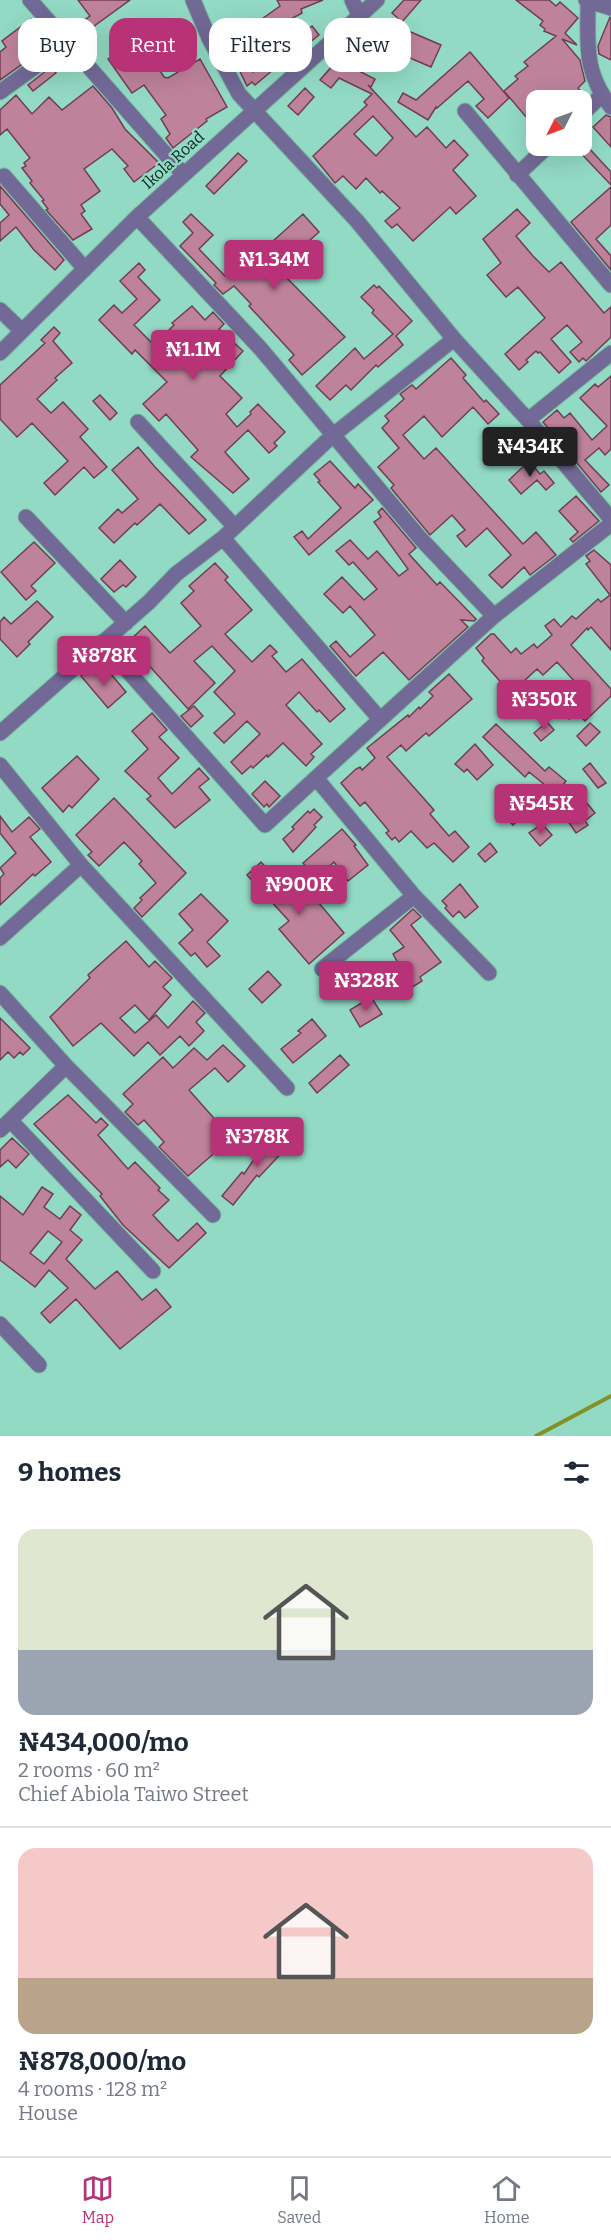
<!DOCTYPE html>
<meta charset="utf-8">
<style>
body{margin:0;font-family:Bitter,serif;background:#f6f6f7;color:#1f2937;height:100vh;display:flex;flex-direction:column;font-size:22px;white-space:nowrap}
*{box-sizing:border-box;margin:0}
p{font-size:20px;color:#747a83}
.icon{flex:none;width:33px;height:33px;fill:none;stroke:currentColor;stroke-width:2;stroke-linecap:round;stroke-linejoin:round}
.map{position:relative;height:1436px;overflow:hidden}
.drawer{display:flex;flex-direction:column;background:#fff;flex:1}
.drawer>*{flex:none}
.banner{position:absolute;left:18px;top:18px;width:576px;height:54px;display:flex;gap:12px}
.needle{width:39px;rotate:228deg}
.tools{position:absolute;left:526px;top:90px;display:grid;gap:12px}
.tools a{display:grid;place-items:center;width:66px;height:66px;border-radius:12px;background:#fff;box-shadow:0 6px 24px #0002;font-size:30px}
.price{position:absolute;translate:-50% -51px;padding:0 14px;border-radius:6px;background:#b73277;color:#fff;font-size:20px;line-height:39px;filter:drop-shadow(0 2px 3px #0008)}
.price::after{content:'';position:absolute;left:50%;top:36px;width:18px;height:14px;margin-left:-9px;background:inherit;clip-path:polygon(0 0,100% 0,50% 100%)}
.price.active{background:#222;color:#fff}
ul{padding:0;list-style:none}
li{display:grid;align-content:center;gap:12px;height:318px;padding:0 18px}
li+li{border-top:2px solid #e0e1e3}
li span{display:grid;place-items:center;height:186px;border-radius:18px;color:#555}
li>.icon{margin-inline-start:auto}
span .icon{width:108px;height:108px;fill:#fffc;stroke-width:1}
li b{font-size:26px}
h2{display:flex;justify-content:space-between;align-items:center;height:72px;padding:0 18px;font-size:26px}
.pill{padding:0 21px;border-radius:18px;background:#fff;box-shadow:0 6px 24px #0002;font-size:21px;line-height:54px}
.pill.active{background:#b73277;color:#fff}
.menu{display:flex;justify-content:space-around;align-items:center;height:84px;border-top:2px solid #e0e1e3;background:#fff;font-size:16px;color:#747a83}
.menu a{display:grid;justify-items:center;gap:3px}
.menu .active{color:#b73277}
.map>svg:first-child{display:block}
</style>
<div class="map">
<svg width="611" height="1436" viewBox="0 0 611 1436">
<rect width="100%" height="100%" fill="#92dac4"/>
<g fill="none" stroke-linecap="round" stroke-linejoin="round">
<path stroke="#819028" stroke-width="4" d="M536,1436L611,1396"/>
</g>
<path fill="#be839b" stroke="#713d54" stroke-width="1.5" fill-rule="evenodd" d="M78,0H130L86,32L80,23L90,16Z
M277,0H323L301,9L302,13L278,26L280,29L245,55L234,39L280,6Z
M404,0H421L402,22L392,13Z
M516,0H549L556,6L560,2L578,18L565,33L577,45L562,39L580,60L585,81L578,88L586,97L582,100H537V119L532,124L504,91L518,79L515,76L528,66L524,62L556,36L544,31L545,29L540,25L543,21Z
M610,17L611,18V60L599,54L598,46Z
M31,19L39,29L28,37L39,52L0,80V52L6,47L2,41Z
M312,26L319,35L299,51L298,50L290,56L281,49Z
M399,27L441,45L431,67L389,49Z
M142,37L153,53L150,55L164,77L168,78L200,59L227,107L206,119L207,121L173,148L166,138L170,134L161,119L166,115L144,85L132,93L108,59Z
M355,40L365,49L349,66L375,79L371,87L368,85L416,137L427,127L446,148L454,140L468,155L453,170L476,196L456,214L450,207L413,241L397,224L392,228L385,221L400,208L382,191L380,193L366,178L356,189L343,176L335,183L313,156L367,105L364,102L372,94L339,78L331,88L320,80ZM373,116L393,138L376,156L354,134Z
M470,52L509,98L488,118L476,106L484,99L468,81L437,108L436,107L428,120L398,102L403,93L416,100Z
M244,54L253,72L272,57L280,64L255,85L252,82L247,86L234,59Z
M51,67L56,73L33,91L28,85Z
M93,86L112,108L125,129L159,163L134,182L124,169L128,166L112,149L84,169L100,191L81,205L85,211L81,214L92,229L73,240L46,210L48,209L42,201L44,200L30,183L32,181L22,168L26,166L24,163L30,158L7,129L0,135V110L16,95L32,114L49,97L62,110Z
M305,88L314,97L298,115L288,106Z
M606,115L611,117V147L593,127Z
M574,146H587L611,172V185Z
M238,153L247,161L214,194L206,186Z
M0,186L64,260L55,270L34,250L16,227L0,241V223L9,215L0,204Z
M611,187V225L596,239L611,256V270L571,222Z
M517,209L530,223L516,236L533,256L549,272L561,262L604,313L611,307V337L586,361L583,358L579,362L570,352L582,342L567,325L551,339L571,362L559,373L540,352L538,353L536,351L526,360L528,362L519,370L505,354L545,318L518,287L506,297L487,275L501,263L483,239Z
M191,214L213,235L199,249L225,276L258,246L262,251L303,214L319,232L278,269L345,337L302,375L289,360L294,355L249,306L251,304L234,286L223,294L214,285L216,283L180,246L193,233L183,222Z
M139,263L145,270L138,277L160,300L134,325L151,342L154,339L157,342L174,325L172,323L192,306L205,320L213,312L224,324L219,329L243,351L220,376L242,398L226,414L237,427L251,414L250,412L258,404L285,432L274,443L277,446L269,453L248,430L225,452L249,479L233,493L191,457L198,450L166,414L159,421L143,404L167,382L135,350L132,354L99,320L114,305L122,313L137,299L120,281Z
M374,285L377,288L379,286L412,321L396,336L403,345L378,367L376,365L351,390L346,385L330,400L316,386L355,348L364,359L393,334L372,313L374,310L361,297Z
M54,327L60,333L53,341L72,363L55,378L57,380L37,399L51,413L63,402L88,429L80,437L107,467L94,478L84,467L55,495L44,483L68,461L32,423L17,437L0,419V385L45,343L41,340Z
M451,358L466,375L463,378L484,402L486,400L499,414L488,424L473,407L442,437L424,416L403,435L424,459L436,448L523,544L536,532L556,555L530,575L524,567L502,588L489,575L511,555L487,528L466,547L457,536L465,530L452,515L430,535L391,488L394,485L378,467L399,448L382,428L389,421L385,416L404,399L400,394L412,385L416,389Z
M611,376V449L605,455L599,448L585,460L609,485L601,492L543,422L557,410L564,418L570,413L592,440L607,426L580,398L595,384L598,387Z
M100,395L117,413L110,420L93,401Z
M138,447L155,467L206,520L189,534L160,504L137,525L135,523L114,543L99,528L118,509L122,513L138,499L112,470Z
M330,461L355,488L358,484L373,500L309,555L294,537L302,531L308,539L341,508L318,482L320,481L314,474Z
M529,461L540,474L544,471L554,483L546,490L537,480L521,494L509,480Z
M576,496L599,521L573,542L570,539L578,532L559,511Z
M382,508L416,548L409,554L437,585L440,582L476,619L474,621L461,620L468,627L409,680L383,652L356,676L330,646L336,641L350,657L375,635L350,606L343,613L324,594L342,577L364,600L377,589L353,562L349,565L336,551L350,540L368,559L377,551L399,576L408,569L374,522L381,517L378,512Z
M34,542L55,563L31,586L36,591L26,600L1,572Z
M594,550L611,565V650L591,627L588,630L587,628L571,645L611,689V696L585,721L577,713L569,719L563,709L586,694L557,662L543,675L537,669L523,682L527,686L514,697L482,661L484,658L476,648L491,634H494L511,653L516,648L521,654L534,644L537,648L552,635L545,626L554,619L561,627L572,616L576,619L598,599L601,602L610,595L586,564L590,561L586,556Z
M120,560L136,577L126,587L123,585L114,592L101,579Z
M215,563L228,577L225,580L252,610L225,634L252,662L270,645L277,652L272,656L286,672L302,659L345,709L330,722L319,710L317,712L299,692L286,705L322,744L311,754L314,757L306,766L283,743L268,757L267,755L253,768L251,766L242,774L231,762L260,734L247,721L224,743L214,733L235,714L214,692L235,671L212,646L194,661L215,683L188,709L128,642L145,626L170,653L201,626L181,603L194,591L189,586Z
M37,601L53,617L28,642L30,644L17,657L0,639V622L4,617L11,624Z
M92,666L105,679L111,674L126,692L108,708L81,676Z
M449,674L472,699L429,736L426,733L406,751L401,745L387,757L434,810L430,814L449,836L455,831L469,847L453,862L434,843L427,848L411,831L399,842L395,837L392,840L386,833L389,831L365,802L360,806L341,783L356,769L360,767L362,770L375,758L367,748L408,715L409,717L419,707L420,709L433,696L429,692Z
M194,706L203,716L191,727L181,716Z
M152,713L167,730L159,737L179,758L158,778L172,794L199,768L209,779L199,787L210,800L175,828L147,799L151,796L125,771L148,749L132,731Z
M547,722L554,730L541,741L534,733Z
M590,723L600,732L586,746L577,736Z
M496,724L545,771L549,767L566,781L556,794L529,772L525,777L483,737Z
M475,744L493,765L477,780L467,769L464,772L455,764Z
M77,756L99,779L72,808L69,805L63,812L42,788Z
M590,763L606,783L598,788L583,769Z
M265,781L280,796L269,807L267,804L264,807L252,794Z
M581,796L595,813L585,821L588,825L576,833L561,811Z
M114,798L186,873L142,917L134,908L142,900L140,898L156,883L139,864L142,861L124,842L99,866L88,855L92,852L76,835Z
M514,807L523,815L513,825L505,817Z
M314,809L322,817L314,825L316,827L293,852L283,839L294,829L292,827L308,811L310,813Z
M0,816L12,832L29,817L40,829L30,837L51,862L35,876L33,874L0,905V878L4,874L0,868L16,853L0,833Z
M542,824L552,835L540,846L529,833Z
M342,829L356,845L354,846L368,865L348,881L334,862L316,878L303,863Z
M490,843L497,852L485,862L478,854Z
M261,862L298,902L309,891L344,933L309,964L279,929L289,921L247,875Z
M460,884L478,907L465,918L459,911L453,917L445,908L447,906L442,901Z
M201,894L228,921L207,942L220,956L207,967L195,953L191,956L179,943L193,930L179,914Z
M413,909L421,917L411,925L441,962L420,977L422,981L400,995L387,970L398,963L393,954L404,947L390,930Z
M126,941L149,967L155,961L172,978L163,987L171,995L149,1020L135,1005L120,1018L135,1033L156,1015L168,1028L193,1001L205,1013L196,1022L204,1031L189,1046L180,1036L160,1055L148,1042L134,1056L101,1023L73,1046L50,1017L90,978L88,975Z
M268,971L281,985L262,1003L249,989Z
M371,997L382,1014L360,1027L350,1010Z
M0,1018L30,1048L23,1055L20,1052L14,1058L8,1052L0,1060Z
M312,1019L326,1036L293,1063L281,1049L301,1033L298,1031Z
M223,1045L245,1066L228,1082L215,1068L189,1090L234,1141L224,1150L219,1149L188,1176L159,1147L164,1142L144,1120L138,1125L125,1112L133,1104L123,1094L163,1057L173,1068L194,1048L207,1060Z
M340,1055L349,1065L317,1093L309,1083Z
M68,1095L96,1123L101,1118L108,1125L98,1135L128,1169L135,1162L160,1188L158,1190L169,1200L153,1215L165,1228L178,1241L197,1223L206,1233L169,1268L123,1225L100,1196L102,1194L34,1124Z
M281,1132L291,1143L259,1177L257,1175L233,1205L222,1196L242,1172L244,1174L255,1158Z
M12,1138L29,1154L16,1168L8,1160L0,1167V1150Z
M42,1187L53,1194L44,1207L60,1219L70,1206L81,1215L70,1230L82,1240L66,1259L95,1289L117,1271L142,1300L156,1289L171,1307L120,1349L76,1299L50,1323L41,1313L68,1288L49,1270L35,1287L0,1260V1196L23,1215ZM48,1231L62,1242L44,1264L30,1253Z"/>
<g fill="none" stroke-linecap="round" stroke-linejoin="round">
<defs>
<path id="minor" d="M30,0L183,174
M193,0L209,38L239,94L357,221L454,339L528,420L611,519
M352,0L360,17
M586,0L611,8
M588,1C588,44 583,71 611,107
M0,92L68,43
M465,111L611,285
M582,114L602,95
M517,175L548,146
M4,176L85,269
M137,217L260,348L420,538L494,616
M0,310L22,331
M0,353L137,217L377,0
M528,420L611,353
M138,422L235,527
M26,517L126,623
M223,538L379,718
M102,642L265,825L316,778
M0,733L149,602L176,574L223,538L332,436L454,339
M0,765L81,865L287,1088
M0,938L81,865
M322,969L414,896
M489,973L414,896L316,778L494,616L611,524
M0,993L66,1066L213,1215
M11,1121L153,1271
M0,1130L66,1066
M0,1324L39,1365"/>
</defs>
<use href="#minor" stroke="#77b7a4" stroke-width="17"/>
<use href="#minor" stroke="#726996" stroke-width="15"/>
</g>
<g text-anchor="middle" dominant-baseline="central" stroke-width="4.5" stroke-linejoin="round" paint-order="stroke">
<g font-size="16" fill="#0b2a22" stroke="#92dac4">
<text transform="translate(173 160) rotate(-42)">Ikola Road</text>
</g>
</g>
</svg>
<div class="tools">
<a><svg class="needle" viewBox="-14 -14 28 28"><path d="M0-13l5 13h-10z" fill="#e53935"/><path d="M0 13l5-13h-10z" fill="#747a83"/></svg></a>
</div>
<b class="price" style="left:274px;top:291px">₦1.34M</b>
<b class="price" style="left:193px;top:381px">₦1.1M</b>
<b class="price active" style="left:530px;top:478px">₦434K</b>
<b class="price" style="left:104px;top:687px">₦878K</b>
<b class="price" style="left:544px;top:731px">₦350K</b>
<b class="price" style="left:541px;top:835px">₦545K</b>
<b class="price" style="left:299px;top:916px">₦900K</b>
<b class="price" style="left:366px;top:1012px">₦328K</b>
<b class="price" style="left:257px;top:1168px">₦378K</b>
<div class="banner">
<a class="pill">Buy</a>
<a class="pill active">Rent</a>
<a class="pill">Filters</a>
<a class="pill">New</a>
</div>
</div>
<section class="drawer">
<h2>9 homes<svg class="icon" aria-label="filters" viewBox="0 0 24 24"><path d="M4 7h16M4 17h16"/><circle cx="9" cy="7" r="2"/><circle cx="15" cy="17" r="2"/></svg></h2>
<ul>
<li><span style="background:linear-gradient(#dfe7d0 65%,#9aa5b1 0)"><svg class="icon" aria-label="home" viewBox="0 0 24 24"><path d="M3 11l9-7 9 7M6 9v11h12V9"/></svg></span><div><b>₦434,000/mo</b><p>2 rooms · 60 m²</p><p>Chief Abiola Taiwo Street</p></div></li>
<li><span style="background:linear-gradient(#f6c9c9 70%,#b9a48a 0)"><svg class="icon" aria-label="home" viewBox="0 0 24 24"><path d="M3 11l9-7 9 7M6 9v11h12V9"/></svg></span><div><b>₦878,000/mo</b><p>4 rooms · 128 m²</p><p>House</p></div></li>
</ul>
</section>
<nav class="menu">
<a class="active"><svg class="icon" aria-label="map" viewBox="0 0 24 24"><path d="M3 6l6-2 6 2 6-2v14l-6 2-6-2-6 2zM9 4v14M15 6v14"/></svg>Map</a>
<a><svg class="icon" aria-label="saved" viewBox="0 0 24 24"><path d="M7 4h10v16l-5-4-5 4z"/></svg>Saved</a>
<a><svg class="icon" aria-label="home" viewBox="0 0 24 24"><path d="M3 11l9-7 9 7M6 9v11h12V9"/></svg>Home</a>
</nav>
